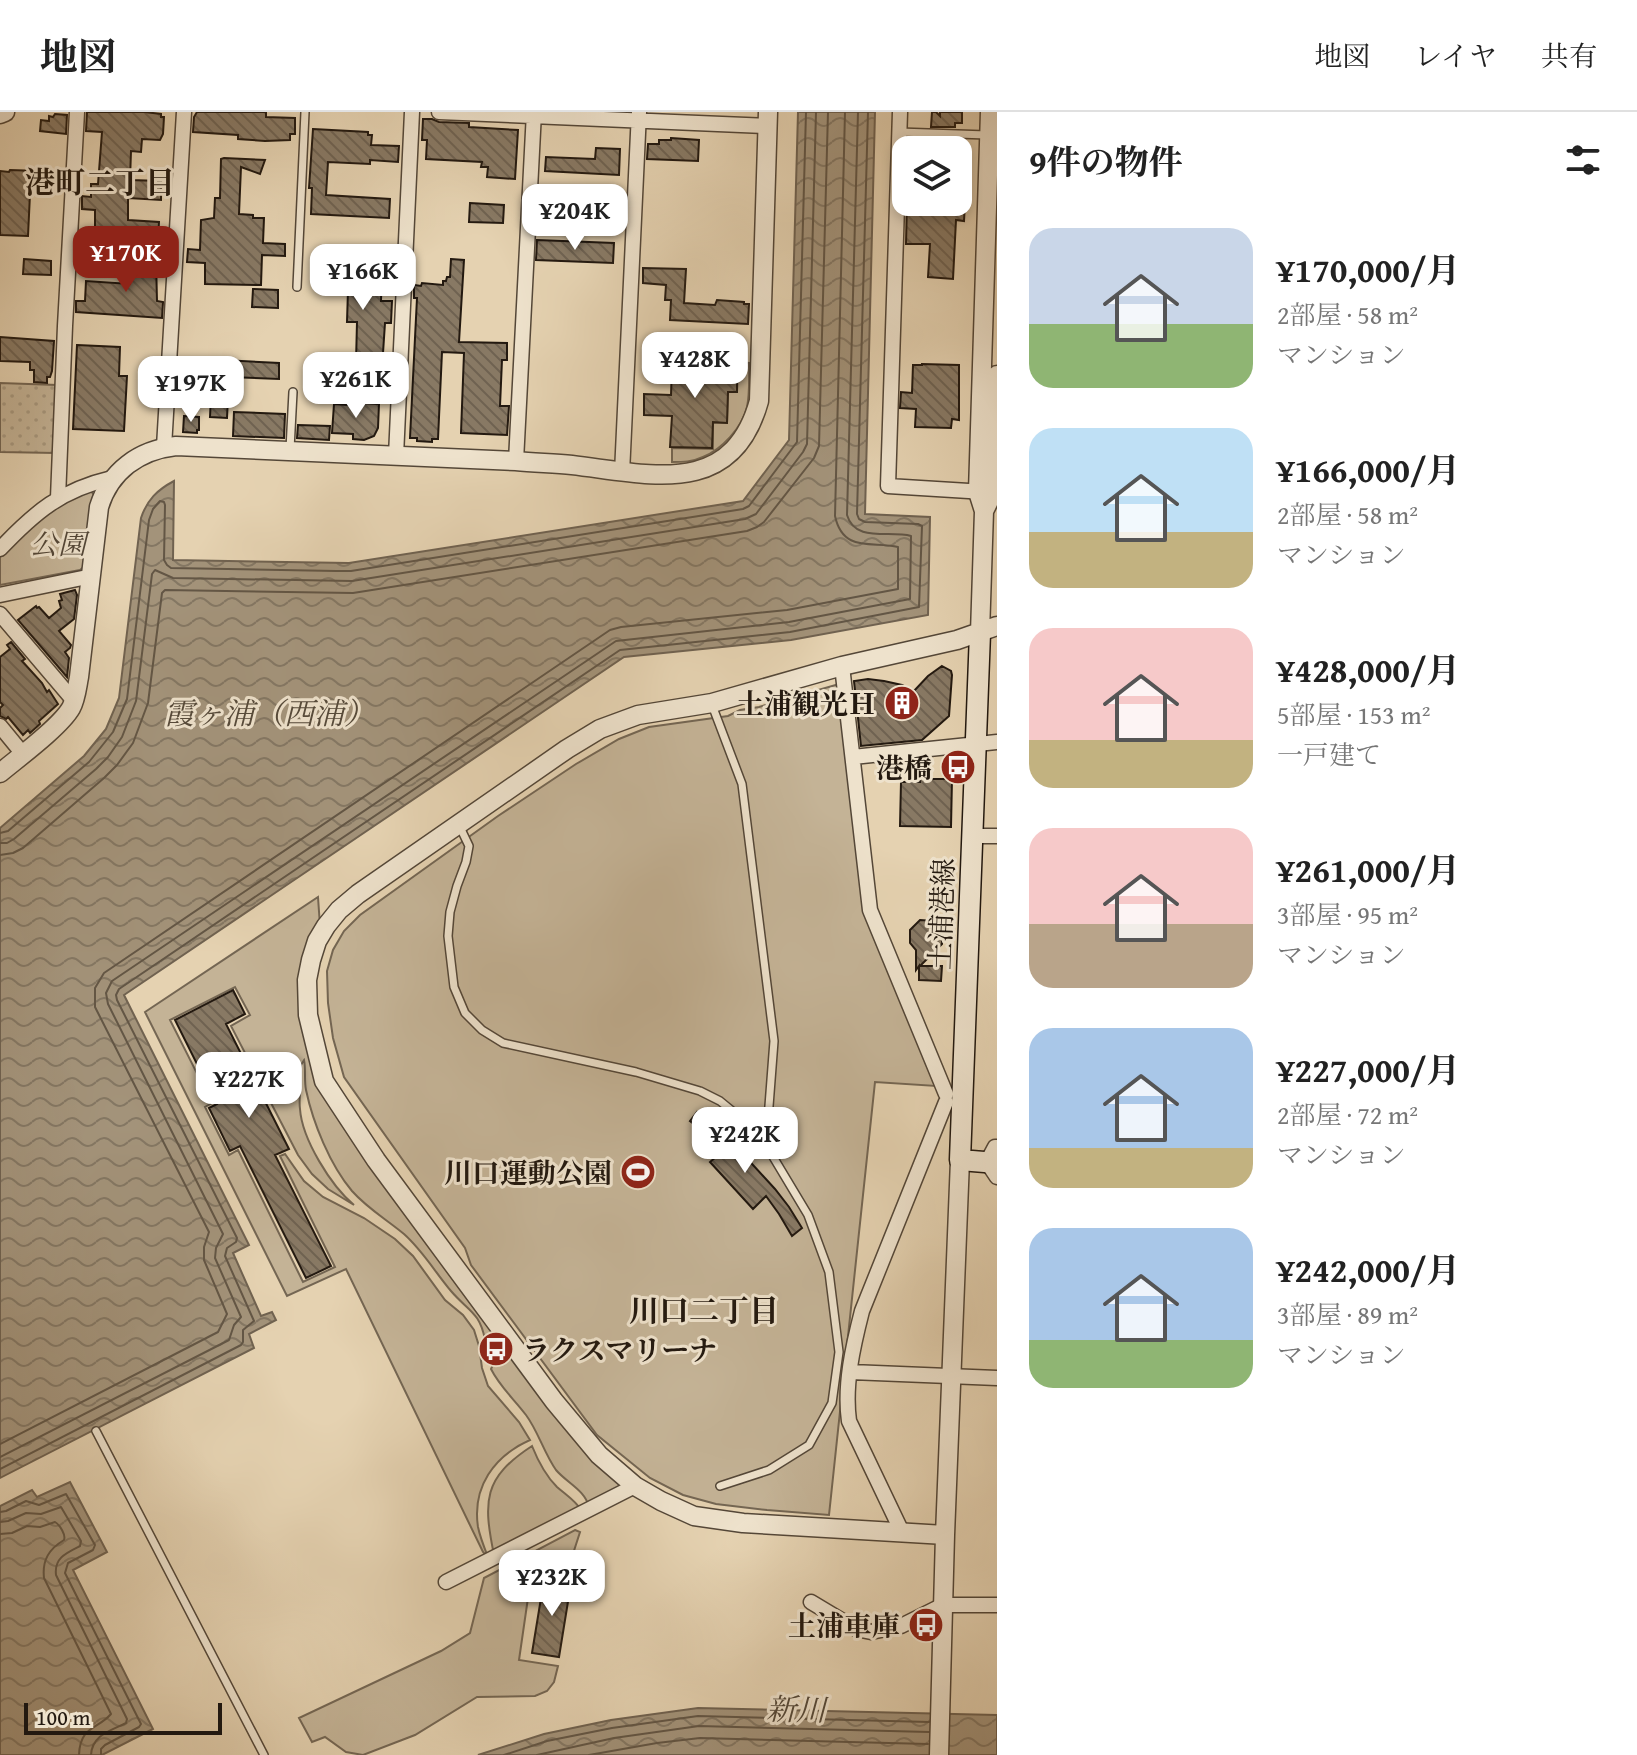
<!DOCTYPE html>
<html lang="ja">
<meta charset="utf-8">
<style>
body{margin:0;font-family:"Gentium Book Plus","Noto Serif JP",serif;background:#f6f6f6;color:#222;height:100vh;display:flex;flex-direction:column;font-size:30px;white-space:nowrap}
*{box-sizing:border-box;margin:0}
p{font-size:26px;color:#767676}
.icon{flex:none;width:44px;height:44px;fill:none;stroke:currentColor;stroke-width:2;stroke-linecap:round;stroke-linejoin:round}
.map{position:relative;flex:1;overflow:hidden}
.drawer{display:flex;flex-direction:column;background:#fff;width:640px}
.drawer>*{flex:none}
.tools{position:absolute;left:892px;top:24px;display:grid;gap:16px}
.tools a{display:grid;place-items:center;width:80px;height:80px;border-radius:16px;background:#fff;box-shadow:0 4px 12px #0003;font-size:40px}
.scale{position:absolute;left:24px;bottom:20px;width:198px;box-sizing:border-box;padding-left:8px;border:4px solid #231910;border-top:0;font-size:22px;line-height:28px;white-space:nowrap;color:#231910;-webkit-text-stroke:6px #eee2cc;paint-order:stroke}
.price{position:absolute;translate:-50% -68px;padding:0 18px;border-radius:16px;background:#fff;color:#222;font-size:26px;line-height:52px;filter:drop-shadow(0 2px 4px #0008)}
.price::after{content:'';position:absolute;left:50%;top:48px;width:24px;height:18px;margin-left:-12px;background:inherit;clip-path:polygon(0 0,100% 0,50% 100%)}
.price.current{background:#8f2418;color:#fff}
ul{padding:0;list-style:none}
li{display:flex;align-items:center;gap:24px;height:200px;padding:0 32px}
li span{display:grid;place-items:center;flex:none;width:224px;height:160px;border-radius:24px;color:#555}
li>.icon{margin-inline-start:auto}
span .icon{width:96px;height:96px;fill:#fffc;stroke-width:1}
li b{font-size:34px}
h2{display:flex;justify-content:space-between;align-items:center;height:96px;padding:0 32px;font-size:34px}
header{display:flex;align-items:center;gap:48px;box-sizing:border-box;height:112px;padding:0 40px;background:#fff;border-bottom:2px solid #e0e0e0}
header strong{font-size:38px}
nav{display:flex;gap:44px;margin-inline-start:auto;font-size:28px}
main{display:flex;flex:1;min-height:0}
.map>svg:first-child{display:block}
</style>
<header>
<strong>地図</strong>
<nav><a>地図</a><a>レイヤ</a><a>共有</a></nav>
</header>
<main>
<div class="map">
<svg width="997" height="1643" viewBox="0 0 997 1643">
<defs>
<pattern id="grass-dots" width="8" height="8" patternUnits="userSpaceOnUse" patternTransform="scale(2)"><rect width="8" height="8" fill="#c4b396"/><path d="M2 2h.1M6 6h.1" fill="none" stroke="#a89980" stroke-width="1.8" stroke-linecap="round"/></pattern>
<pattern id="water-waves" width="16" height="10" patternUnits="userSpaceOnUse" patternTransform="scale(2)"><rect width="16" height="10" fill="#a3937a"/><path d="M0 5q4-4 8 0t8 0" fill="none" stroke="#847763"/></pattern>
<pattern id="building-back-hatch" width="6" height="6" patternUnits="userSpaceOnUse" patternTransform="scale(2)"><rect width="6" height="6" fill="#887964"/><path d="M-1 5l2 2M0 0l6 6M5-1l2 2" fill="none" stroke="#6f6251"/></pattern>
</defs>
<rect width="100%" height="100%" fill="#e5d2b1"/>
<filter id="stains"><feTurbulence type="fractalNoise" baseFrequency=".0025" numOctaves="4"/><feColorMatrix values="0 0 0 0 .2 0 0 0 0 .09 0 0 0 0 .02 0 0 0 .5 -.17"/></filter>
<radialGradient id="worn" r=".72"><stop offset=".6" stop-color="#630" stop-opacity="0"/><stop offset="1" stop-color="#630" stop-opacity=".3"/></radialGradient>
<path fill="url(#grass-dots)" stroke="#746653" stroke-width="2" d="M0,271L57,273L55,341L0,340Z"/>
<path fill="#c4b396" stroke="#746653" stroke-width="2" d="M722,237L736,238V250L749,251C749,265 750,281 747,295C742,316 722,337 703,345C693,350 682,350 672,350V336L713,337V311H727L728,280H737L738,258L721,257Z
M90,378L94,383L86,453L80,458L0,473V445C31,413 48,396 90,378Z
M839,572L865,798L936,974L875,970L829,1403L767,1398L716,1392L683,1383L650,1366L597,1323L471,1153L465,1136L344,965L333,926L328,891L327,859L333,838L344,819L360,803L498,704L576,652L619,627L649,615L728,604L740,598L759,595Z
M318,785L320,814L313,827L318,971L630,1374L589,1395C585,1378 567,1371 556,1358C544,1341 538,1319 526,1303C514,1287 500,1275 491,1257L501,1235L485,1228C480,1200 468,1199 451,1179C435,1160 423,1139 404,1122C386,1107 368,1097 352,1079C330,1053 313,1011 306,978C304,968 306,958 304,948C297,957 300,967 300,978C300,984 299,990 300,997C302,1027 331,1074 354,1093L328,1077L312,1062L298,1043L231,914L250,903L235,875L170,908L212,991L205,995L229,1043L238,1038L303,1170L335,1155L280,1044L285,1042L304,1069L323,1085L364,1106L395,1127L413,1144L445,1188L463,1203L474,1218L479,1234L482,1256L488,1274L519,1310L530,1328C494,1344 472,1375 478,1415C480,1425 484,1435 488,1445L483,1440L346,1157L287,1184L145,900Z
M532,1334C538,1349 545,1363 557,1375C566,1383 575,1388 582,1399L494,1443C483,1389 483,1366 532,1334Z
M575,1418L580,1420L571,1448L549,1457L541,1466L530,1472L519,1548L558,1554L554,1570L547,1579L535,1584L477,1585L415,1623L363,1643L346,1640L325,1625L312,1630L299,1606L441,1539L470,1521L484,1466Z"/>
<path fill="url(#water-waves)" stroke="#706250" stroke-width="2" d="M798,0H875L865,402L930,405L928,503L791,528L624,545L124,883L249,1133L233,1141L261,1204L272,1200L276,1208L249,1222L254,1236L0,1366V716L84,644L106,617L119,586L141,406C147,388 157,378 174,369L173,448L349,451L743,389L789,328Z
M70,1370L107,1440L73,1458L153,1617L102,1643H0V1394L32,1378L37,1385Z
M698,1596L997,1603V1643H478L544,1622L611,1608Z"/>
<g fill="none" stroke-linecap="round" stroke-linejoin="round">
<path stroke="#635645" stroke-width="2" d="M0,721L8,719L89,650L113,620L127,587L149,408L153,397L160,389L164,390L165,393L164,448L167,453L171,456L336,459H351L743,397L749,394L797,330L806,0
M0,731H7L14,727L96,657L108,645L122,625L136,589L152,462L155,458L173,466L352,469L745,407L756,402L803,340L807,332L816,0
M0,743L13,741L23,736L104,666L117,653L133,631L148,591L162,481L165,478L353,481L747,419L757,415L764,410L814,346L819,334L828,0
M0,1332L218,1220L227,1202L204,1148V1135L209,1120L95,895V876L104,861L610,518L621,515L787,498L898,477V435C872,429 843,441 835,404L845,0
M0,1345L229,1228L234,1213L241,1205L215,1146L216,1136L223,1122L108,892L106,881L112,869L616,529L789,510L910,487L911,424C890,418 855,431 847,403L858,0
M0,1357L241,1233L243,1230V1218L254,1209L225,1144L227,1136L236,1130L237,1126L117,888L116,883L119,877L620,538L790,520L919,495L922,414L918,412L865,410L859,407L857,402L868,0
M0,1400L6,1399L26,1389L39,1393L66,1382L95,1433L93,1438L68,1451L65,1461L141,1612L139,1615L105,1633L101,1637V1643
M0,1410L8,1409L26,1401L41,1402L61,1395L81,1429L80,1434C66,1441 54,1446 56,1463L127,1607L126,1611C110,1619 92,1623 91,1643
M0,1422L12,1421L27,1414L40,1415L55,1410C60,1413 66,1423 64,1428C49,1437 42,1448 44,1466L111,1602C97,1618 80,1614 79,1643
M504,1643L547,1629L612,1616L698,1604L929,1610
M537,1643L614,1626L699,1614L929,1620
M589,1643L657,1631L700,1626L928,1632"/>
</g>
<path fill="url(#building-back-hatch)" stroke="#231910" stroke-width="2" d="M87,0H145L161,2V5H164L163,22L160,28L142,27L141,40L131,39L130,68L161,69V88L128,86V108L159,110L158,127L127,125V132L99,131V124H95V98L82,97V84L91,85V72H98L102,20L86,19Z
M197,0H266V5L295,6V22H290V28L265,29L238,27V23L193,20L194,5Z
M932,0H936L940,4V0H962V11H955V15H931Z
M55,2L67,3L66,22L40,19L41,8L49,9V4L53,5Z
M423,7H432L439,10L469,11V15L518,18L515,67L487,65L488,55H481L482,50L426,47L427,28H422Z
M313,17L368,20V23H372L371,33L399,34L398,50L370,48V52L328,50L326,83L390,87L389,106L311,102L312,76H309Z
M671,26L699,28L698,49L647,47L648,32H659V28H671Z
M931,28H953L959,38H931Z
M596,36L620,37L619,63L545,59L546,45L595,47Z
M224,46L265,48L260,62L241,55L239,102L253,103V106H264L263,131L285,132V144L262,143L261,173L205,172V151L187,150L188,137L200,138L201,108L214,106L215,86H220L221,47Z
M10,58L39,59V61L42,62L40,82H30L28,124L0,123V59L9,60Z
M540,87L616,90L615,107L539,103Z
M907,90H965L964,109L956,108L953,167L928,165L930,132H906Z
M470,91L504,93L503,111L469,110Z
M537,128L614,131L613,151L536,148Z
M24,147L51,149V163L23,162Z
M131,147L156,148L157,189L163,190L162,206L76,200V189H85L86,169L130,172Z
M328,147L349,148L348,158L382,159L381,189H392L391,211H385L383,241H386L385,259L366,258V261L351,260L356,250L357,210H347L348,178L326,177Z
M451,147L464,148L459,230L507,231V248H502L500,294H509L507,323L461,321L464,241L442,240L438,327H432V330L417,329V326H410L417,186H414V173L421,174L422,171L443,173V169H446L447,165H450Z
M643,156L686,157L684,191L715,193L717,188L744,190V192H749L748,212L670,208L671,188H665L666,173L643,171Z
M253,177L278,178V196L252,195Z
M0,225L54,229L52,259L50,265H47V271L34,270V258H30V250L0,249Z
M77,233L120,235L119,264H127L124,319L73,317Z
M709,236L721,237L720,257L737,258V280H728L727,311L713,310L712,336L670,335L672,304L644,303V282L671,283L672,254H679V244H709Z
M183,246L279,251V267L229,265L227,306L210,305L212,264L182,263Z
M922,252L959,253V308L952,307L951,316L915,315L916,297L900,296L901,280L912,281L913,253H922Z
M361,291L379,292L378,316L374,324L364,328L353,327V322L332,321L334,292L361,294Z
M234,300L285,302L284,326L233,324Z
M184,304L199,305V318H197V321L183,320Z
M298,313L330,314L329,328L297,326Z
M75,478L77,483L74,507L59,519L71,533L70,536L65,540L69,546L67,565L18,508L36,494L37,496L39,495L49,506L61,496L59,489L62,488L60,482Z
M11,530L25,547L22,549L42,571L47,580L49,578L58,592L39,609L40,612L30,621L28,618L23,623L8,605L6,607L0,604V596L3,593L0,590V545L10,537L7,533Z
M942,554L951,559L952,563L949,604L922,628L861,634L854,569L868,567L884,569L902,573L914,579L928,564Z
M920,667H952L951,715L900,714L901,670H920Z
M920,808L934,809L943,818L942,832L920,854H942L941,869L919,868V854L916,858V838L910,831V818Z
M233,878L245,902L226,912L289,1037L275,1043L331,1154L306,1166L240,1034L230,1039L209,996L217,992L175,908Z
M697,1000L732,1030L775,1077L789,1095L802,1116L792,1124L779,1102L766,1084L753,1097L710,1050L724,1038L708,1023L690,1009Z
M567,1461L571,1471L559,1545L532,1541L542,1480L557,1474L551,1466Z"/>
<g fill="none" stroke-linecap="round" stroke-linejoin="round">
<defs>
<path id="service" d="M899,20L987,23
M297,175L305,0
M290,337L293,280
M712,593L742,672L774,929L766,1033L808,1103L829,1160L839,1240L832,1291L809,1333L769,1358L720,1374
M459,713L469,734L466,750L457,774L450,800L448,824L454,875L465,901L482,918L503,931L636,960L700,979L720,989L742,1007L766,1033
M96,1319L264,1643"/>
<path id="minor" d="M439,0L767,14
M900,0L888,374L985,380
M164,335L184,0
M396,344L412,0
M516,349L534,0
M622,361L639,0
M58,386L65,214L77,0
M0,437C35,400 61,378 112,366
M0,483L92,464
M0,502L74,589
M842,554L870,798L946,982
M0,614L23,642
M853,645L997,630
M971,724H997
M997,1035H995L987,1050L997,1065
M851,1260L997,1266
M902,1420L849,1309C844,1273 853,1234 862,1199L946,990
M446,1470L635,1374
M811,1490L856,1517L871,1520L901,1514L943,1493H997"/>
<path id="tertiary" d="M0,2L5,0
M984,399L993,381L997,263
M980,521L984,399L978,380L990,0
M0,661C18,646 60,615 71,596C76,587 77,575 79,565L99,395C110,359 139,338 176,334L516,349C534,351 553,351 572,353C649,362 732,387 759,289L768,0
M945,1423L743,1411L694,1404L661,1389L635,1374L599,1343L554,1289L376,1048L324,969L308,903L307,868L311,848L317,829L326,814L339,798L358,782L567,637L600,617L638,603L712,591L842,554L957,528L997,514
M939,1643L945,1423L960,1048"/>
<path id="secondary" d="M980,521L960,1048L997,1051"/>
</defs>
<use href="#service" stroke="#544738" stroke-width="10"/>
<use href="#minor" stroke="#544738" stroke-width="17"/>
<use href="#tertiary" stroke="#544738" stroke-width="21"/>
<use href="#secondary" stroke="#231910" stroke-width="23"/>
<use href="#service" stroke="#eee2cc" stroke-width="7"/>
<use href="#minor" stroke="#eee2cc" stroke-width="14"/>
<use href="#tertiary" stroke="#eee2cc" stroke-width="18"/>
<use href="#secondary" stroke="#eee2cc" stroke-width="20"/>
</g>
<defs>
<symbol id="building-disc" viewBox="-11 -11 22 22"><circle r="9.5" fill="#8f2418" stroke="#eee2cc"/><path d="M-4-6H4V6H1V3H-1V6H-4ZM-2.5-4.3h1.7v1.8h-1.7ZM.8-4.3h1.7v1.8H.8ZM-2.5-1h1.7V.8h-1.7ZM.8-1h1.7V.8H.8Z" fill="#fff"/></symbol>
<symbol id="bus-disc" viewBox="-11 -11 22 22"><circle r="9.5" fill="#8f2418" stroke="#eee2cc"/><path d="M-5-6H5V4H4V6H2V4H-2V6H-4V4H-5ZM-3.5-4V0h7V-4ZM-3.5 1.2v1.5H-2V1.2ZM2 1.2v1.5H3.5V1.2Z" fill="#fff"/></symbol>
<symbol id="stadium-disc" viewBox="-11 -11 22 22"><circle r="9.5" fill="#8f2418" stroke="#eee2cc"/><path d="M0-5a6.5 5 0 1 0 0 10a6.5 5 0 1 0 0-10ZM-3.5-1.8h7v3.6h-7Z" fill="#fff"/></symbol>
</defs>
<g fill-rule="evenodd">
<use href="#building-disc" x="882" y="571" width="40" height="40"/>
<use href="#bus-disc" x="938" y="635" width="40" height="40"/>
<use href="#stadium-disc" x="618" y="1040" width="40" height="40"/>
<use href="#bus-disc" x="476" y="1217" width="40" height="40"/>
<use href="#bus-disc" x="906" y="1493" width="40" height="40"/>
</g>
<g text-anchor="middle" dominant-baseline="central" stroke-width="6" stroke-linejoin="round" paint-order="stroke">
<g font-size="28" font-style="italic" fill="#534738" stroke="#eee2cc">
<text x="58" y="431">公園</text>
</g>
<g font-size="28" font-weight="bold" fill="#231910" stroke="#eee2cc" text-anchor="end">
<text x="876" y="591">土浦観光Ｈ</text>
<text x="932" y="655">港橋</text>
<text x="612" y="1060">川口運動公園</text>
<text x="522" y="1237" text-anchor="start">ラクスマリーナ</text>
<text x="900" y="1513">土浦車庫</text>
</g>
<g font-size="28" fill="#231910" stroke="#eee2cc">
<text transform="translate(941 802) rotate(-88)">土浦港線</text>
</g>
<g font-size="30" font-weight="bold" fill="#231910" stroke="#eee2cc">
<text x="100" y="70">港町二丁目</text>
<text x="704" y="1198">川口二丁目</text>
</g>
<g font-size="30" font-style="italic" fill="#564a3a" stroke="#eee2cc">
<text x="269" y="601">霞ヶ浦（西浦）</text>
<text transform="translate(796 1597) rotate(1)">新川</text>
</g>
</g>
<rect width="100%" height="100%" filter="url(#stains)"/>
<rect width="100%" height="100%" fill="url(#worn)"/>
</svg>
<div class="tools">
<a><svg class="icon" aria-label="layers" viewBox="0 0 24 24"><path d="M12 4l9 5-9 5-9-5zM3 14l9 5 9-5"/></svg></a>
</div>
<div class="scale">100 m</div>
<b class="price" style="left:575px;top:140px">¥204K</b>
<b class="price current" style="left:126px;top:182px">¥170K</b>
<b class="price" style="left:363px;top:200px">¥166K</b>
<b class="price" style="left:695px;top:288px">¥428K</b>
<b class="price" style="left:356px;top:308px">¥261K</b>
<b class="price" style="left:191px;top:312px">¥197K</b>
<b class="price" style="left:249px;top:1008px">¥227K</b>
<b class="price" style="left:745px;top:1063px">¥242K</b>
<b class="price" style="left:552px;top:1506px">¥232K</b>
</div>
<section class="drawer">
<h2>9件の物件<svg class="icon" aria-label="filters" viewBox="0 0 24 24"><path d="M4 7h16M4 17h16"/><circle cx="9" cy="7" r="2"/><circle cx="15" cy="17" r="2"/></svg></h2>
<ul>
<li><span style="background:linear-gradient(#c9d6e8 60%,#8fb573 0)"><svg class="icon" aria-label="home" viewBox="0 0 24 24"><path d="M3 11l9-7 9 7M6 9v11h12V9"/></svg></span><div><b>¥170,000/月</b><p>2部屋 · 58 m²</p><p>マンション</p></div></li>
<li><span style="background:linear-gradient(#bfe0f5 65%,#c2b280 0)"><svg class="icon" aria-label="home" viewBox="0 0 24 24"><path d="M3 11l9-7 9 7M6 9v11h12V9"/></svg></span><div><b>¥166,000/月</b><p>2部屋 · 58 m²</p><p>マンション</p></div></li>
<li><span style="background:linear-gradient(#f6c9c9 70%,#c2b280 0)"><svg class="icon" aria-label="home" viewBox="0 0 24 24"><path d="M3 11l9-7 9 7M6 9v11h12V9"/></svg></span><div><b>¥428,000/月</b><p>5部屋 · 153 m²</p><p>一戸建て</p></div></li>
<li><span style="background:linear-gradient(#f6c9c9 60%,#b9a48a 0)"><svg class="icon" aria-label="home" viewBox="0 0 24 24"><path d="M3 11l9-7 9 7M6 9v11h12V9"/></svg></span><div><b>¥261,000/月</b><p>3部屋 · 95 m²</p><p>マンション</p></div></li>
<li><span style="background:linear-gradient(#a9c7e8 75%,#c2b280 0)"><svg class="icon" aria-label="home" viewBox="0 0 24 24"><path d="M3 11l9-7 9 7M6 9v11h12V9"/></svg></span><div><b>¥227,000/月</b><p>2部屋 · 72 m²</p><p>マンション</p></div></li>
<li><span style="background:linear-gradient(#a9c7e8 70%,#8fb573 0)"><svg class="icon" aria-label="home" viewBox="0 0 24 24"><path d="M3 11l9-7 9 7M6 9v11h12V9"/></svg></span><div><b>¥242,000/月</b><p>3部屋 · 89 m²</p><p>マンション</p></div></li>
</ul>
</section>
</main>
